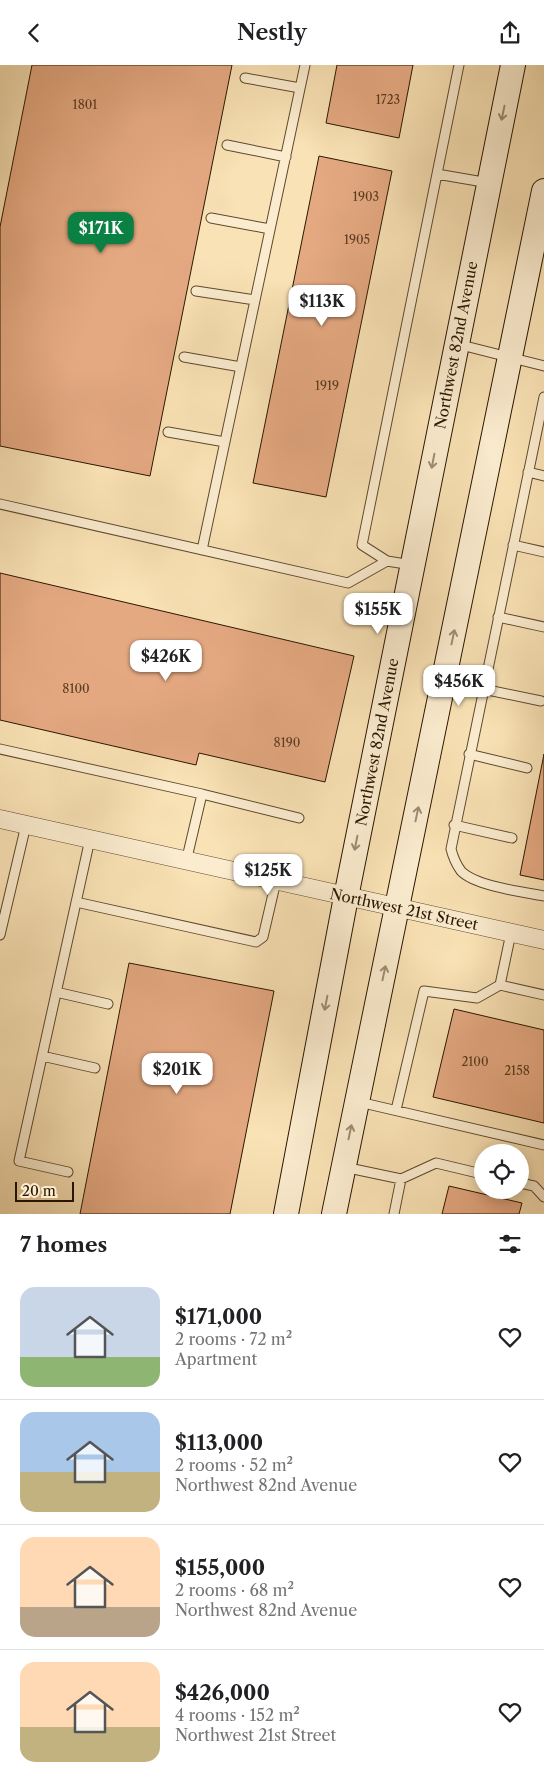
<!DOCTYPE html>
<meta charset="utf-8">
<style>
body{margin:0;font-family:"Libre Caslon Text",serif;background:#f6f6f6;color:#202124;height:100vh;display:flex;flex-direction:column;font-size:19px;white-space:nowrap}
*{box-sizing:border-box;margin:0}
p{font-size:16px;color:#757577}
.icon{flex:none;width:28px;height:28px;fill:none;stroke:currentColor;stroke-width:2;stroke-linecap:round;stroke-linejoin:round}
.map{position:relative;height:1149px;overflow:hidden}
.drawer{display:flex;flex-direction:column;background:#fff;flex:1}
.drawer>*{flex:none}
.fabs{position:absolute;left:474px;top:1079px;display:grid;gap:10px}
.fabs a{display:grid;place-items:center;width:55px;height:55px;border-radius:50%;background:#fff;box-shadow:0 2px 12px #0003;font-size:25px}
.scale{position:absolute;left:15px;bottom:12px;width:59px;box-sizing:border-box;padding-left:5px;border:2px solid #2b1600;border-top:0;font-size:14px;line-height:18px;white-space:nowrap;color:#2b1600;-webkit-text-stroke:4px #fbeccf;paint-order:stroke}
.price{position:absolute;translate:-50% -42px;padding:0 11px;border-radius:10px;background:#fff;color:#222;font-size:16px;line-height:32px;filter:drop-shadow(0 1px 2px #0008)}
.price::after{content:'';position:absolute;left:50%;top:30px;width:15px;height:11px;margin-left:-8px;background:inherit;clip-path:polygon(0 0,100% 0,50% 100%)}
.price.on{background:#0b8043;color:#fff}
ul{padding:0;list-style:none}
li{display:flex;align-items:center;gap:15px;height:125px;padding:0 20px}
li+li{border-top:1px solid #e0e0e0}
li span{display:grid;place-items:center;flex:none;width:140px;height:100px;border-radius:15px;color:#555}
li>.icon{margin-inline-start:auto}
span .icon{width:60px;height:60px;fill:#fffc;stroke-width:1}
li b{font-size:21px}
h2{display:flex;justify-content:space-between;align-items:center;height:60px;padding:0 20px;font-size:21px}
header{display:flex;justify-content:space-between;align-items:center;height:65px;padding:0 20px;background:#fff;font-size:22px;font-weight:600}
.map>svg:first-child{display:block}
</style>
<header><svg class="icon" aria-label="back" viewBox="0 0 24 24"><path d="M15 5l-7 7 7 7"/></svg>Nestly<svg class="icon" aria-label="share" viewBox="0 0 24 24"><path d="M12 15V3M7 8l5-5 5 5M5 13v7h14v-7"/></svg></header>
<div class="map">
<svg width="544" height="1149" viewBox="0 0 544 1149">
<rect width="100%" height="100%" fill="#f9e2b5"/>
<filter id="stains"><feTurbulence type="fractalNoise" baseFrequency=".004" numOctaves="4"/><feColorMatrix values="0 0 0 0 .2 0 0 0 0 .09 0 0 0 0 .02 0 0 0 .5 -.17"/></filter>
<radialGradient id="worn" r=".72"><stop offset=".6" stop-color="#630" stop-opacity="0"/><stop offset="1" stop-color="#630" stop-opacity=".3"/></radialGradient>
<path fill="#e5a982" stroke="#2b1600" d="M32,0H232L150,411L0,381V162Z
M337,0H413L399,73L326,58Z
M319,91L392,106L326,432L253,418Z
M0,508L354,591L325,717L199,688L196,700L0,655Z
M544,689V815L520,810Z
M129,898L274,926L230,1149H80Z
M454,944L544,965V1058L433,1032Z
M449,1121L522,1138L519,1149H442Z"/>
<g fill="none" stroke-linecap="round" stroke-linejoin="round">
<defs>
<path id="lane" d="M245,13L300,23
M227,80L286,92
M437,109L489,118
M211,153L270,164
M196,226L255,235
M457,279L544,301
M184,292L241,302
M544,332L451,784C453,792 456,799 461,806C475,821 523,827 544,831
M168,367L225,377
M528,407L544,411
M0,439L348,518L387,496L412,500
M513,480L544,487
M202,485L305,0
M387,496L362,480L459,0
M498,552L544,562
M483,624L541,636
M0,684L202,729
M469,689L527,703
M454,760L512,773
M186,797L202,729L299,753
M76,837L256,877L263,872L276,816
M511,868L500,920L544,930
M0,870L26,760
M56,927L108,939
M42,991L95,1003
M359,1037L544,1080
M396,1045L424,926L477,933L500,920
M344,1102L401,1114L436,1098L482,1109
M68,1107L19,1096L90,774
M520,1118L534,1121L544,1132
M394,1149L401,1114"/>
<path id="street" d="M0,754L544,875"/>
<path id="secondary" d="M286,1149L346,832L513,0
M334,1149L544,126"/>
</defs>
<use href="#lane" stroke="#5e492d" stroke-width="11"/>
<use href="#street" stroke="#5e492d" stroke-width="19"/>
<use href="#secondary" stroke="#2b1600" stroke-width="26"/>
<use href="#lane" stroke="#fbeccf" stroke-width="9"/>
<use href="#street" stroke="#fbeccf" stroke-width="18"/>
<use href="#secondary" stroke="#fbeccf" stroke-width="24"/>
</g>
<defs><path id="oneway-shaft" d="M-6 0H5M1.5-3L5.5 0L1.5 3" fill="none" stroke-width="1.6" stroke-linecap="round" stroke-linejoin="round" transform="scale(1.25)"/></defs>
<g stroke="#9d8c72">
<use href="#oneway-shaft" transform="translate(503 48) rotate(102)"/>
<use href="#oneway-shaft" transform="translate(433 396) rotate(101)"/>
<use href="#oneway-shaft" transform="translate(453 572) rotate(-78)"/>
<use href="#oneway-shaft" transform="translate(417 749) rotate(-78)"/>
<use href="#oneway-shaft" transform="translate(356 778) rotate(101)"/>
<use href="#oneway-shaft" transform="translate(384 908) rotate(-78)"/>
<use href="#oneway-shaft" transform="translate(326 938) rotate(101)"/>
<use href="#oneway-shaft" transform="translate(350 1067) rotate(-78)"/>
</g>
<g text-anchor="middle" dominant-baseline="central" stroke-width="4" stroke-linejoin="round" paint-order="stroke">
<g font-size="12" fill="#5a3b20">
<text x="388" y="34">1723</text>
<text x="85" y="39">1801</text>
<text x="366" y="131">1903</text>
<text x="357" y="174">1905</text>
<text x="327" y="320">1919</text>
<text x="76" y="623">8100</text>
<text x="287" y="677">8190</text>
<text x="475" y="996">2100</text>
<text x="517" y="1005">2158</text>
</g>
<g font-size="15" fill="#2b1600" stroke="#fbeccf">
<text transform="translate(456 280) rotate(-79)">Northwest 82nd Avenue</text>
<text transform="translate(377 677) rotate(-79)">Northwest 82nd Avenue</text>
<text transform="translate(404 844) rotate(12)">Northwest 21st Street</text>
</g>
</g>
<rect width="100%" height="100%" filter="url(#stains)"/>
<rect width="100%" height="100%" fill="url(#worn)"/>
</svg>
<div class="fabs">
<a><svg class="icon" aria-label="locate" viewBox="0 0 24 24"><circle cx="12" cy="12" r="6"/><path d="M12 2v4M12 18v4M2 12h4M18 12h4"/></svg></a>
</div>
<div class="scale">20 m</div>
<b class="price on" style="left:101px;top:189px">$171K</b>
<b class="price" style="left:322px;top:262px">$113K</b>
<b class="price" style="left:378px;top:570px">$155K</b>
<b class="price" style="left:166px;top:617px">$426K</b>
<b class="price" style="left:459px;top:642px">$456K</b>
<b class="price" style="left:268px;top:831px">$125K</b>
<b class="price" style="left:177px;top:1030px">$201K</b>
</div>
<section class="drawer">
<h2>7 homes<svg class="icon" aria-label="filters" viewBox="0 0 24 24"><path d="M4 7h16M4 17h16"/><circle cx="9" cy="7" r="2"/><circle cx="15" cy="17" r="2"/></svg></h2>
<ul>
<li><span style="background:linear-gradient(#c9d6e8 70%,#8fb573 0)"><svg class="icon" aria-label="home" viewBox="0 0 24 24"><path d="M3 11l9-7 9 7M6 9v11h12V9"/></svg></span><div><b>$171,000</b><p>2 rooms · 72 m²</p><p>Apartment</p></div><svg class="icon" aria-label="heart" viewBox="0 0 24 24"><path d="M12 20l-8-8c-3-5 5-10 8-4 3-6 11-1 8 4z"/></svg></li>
<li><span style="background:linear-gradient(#a9c7e8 60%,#c2b280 0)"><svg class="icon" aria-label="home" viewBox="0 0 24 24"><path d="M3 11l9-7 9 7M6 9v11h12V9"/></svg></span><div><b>$113,000</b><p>2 rooms · 52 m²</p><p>Northwest 82nd Avenue</p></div><svg class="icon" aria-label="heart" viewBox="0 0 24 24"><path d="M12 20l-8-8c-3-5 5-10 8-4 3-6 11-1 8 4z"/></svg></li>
<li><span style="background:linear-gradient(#ffd9b3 70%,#b9a48a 0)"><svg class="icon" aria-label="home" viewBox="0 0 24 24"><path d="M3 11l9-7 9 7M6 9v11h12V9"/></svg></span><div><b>$155,000</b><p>2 rooms · 68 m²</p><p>Northwest 82nd Avenue</p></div><svg class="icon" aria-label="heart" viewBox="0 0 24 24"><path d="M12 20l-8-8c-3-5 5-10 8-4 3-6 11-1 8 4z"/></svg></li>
<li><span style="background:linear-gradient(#ffd9b3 65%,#c2b280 0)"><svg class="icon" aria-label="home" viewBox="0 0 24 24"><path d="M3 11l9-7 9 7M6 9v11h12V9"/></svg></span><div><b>$426,000</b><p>4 rooms · 152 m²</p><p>Northwest 21st Street</p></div><svg class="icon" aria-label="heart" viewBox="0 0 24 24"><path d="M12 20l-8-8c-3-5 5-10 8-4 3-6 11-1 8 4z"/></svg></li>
</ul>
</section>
